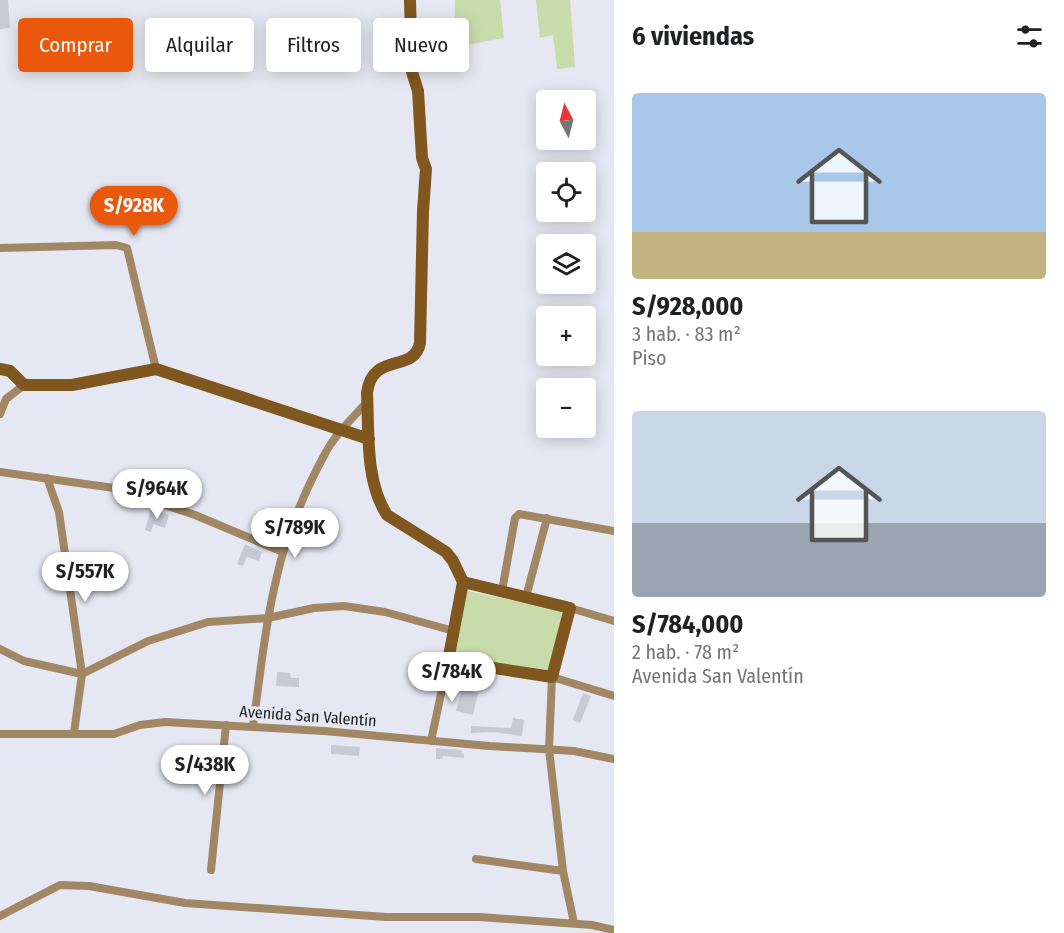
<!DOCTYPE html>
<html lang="es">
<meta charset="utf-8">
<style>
body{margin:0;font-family:"Fira Sans Condensed",sans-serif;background:#f6f6f6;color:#202124;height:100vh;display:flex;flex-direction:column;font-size:22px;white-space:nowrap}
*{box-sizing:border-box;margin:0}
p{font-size:20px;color:#757577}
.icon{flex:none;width:33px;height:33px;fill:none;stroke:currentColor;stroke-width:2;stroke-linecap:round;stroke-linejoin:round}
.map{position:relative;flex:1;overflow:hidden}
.panel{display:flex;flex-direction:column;background:#fff;width:450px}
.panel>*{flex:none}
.hud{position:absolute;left:18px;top:18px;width:506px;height:54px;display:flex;gap:12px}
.needle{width:39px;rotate:353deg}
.controls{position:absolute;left:536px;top:90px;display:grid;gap:12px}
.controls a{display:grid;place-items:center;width:60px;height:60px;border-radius:6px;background:#fff;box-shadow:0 3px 15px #0003;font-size:30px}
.price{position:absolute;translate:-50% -51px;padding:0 14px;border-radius:21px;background:#fff;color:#222;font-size:20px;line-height:39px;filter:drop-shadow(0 2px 3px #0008)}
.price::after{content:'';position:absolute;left:50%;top:36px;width:18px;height:14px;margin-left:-9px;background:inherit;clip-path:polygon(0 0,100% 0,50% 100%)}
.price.active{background:#ea580c;color:#fff}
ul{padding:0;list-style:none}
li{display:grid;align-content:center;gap:12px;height:318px;padding:0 18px}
li span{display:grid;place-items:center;height:186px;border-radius:6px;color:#555}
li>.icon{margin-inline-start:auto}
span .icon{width:108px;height:108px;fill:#fffc;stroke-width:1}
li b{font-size:26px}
h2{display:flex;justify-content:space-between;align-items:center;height:72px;padding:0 18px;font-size:26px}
.chip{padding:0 21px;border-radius:6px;background:#fff;box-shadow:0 3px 15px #0003;font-size:21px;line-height:54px}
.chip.active{background:#ea580c;color:#fff}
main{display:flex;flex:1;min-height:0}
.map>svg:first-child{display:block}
</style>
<main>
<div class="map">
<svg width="614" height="933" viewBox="0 0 614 933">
<rect width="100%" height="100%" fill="#e5e7f2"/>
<path fill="#c8dcab" d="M455,0H500L504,38L454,47Z
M536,0H570L575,67L557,69L553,35L540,38Z
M467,591L564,611L548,673L455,657Z"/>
<path fill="#c7c9d3" d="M0,0H8L10,28L0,29Z
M151,509L169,515L165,528L153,524L151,532L145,530Z
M245,544L262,552L259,561L247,557L243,566L237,564Z
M277,672L290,673L291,678H299V687L276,686Z
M462,689L478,693L473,715L456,711Z
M583,693L591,696L580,723L573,720Z
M513,718L524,720L522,736L493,732L471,733V726L511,728Z
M331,745L360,747L359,756L331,754Z
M436,748L462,750L461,753L464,754V758L443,756L442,759H436Z"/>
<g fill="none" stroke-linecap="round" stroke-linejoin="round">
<path stroke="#a28765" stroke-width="8" d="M0,248L116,245L127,248L156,369
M0,414L6,399L24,385
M0,472L114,488L195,515L283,552
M47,478L59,512L82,674L74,733
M502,591L515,518L519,514L614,531
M526,597L547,518
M570,608L614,621
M0,649L24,661L82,674L148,641L208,622L268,618L314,608L344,606L385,612L454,631
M253,726C260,676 265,625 277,576C286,535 306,488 326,452C336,433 353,418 367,402
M0,734H114L140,725L165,722L324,731L489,746L574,751L614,759
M431,741L448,661
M476,859L563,871
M211,870L226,725
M0,916L60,885L89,886L185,903L386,917H479L592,925L614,930
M574,923L563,871L549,749L552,677L614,696"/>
<path stroke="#7f571f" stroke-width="12" d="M410,0L412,72L418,91L422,158L426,169L423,211L420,343C414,374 372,351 367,393C369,432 365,481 387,515L446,552L453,561L463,582L448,661L552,677L570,608L463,582
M0,369L10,371L24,385H72L156,369L369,439"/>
</g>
<g text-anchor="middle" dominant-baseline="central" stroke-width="6" stroke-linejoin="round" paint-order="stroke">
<g font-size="16" fill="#1c1d20" stroke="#e5e7f2">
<text transform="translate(308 716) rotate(4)">Avenida San Valentín</text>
</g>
</g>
</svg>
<div class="controls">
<a><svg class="needle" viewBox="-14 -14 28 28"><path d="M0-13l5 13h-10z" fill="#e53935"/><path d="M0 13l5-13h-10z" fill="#757577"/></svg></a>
<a><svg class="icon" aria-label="locate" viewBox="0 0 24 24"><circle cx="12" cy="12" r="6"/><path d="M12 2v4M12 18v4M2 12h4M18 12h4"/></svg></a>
<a><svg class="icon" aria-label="layers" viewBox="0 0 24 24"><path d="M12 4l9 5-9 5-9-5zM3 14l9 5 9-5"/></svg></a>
<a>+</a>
<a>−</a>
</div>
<b class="price active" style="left:134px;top:237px">S/928K</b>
<b class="price" style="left:157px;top:520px">S/964K</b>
<b class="price" style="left:295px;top:559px">S/789K</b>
<b class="price" style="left:85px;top:603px">S/557K</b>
<b class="price" style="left:452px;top:703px">S/784K</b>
<b class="price" style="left:205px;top:796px">S/438K</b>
<div class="hud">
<a class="chip active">Comprar</a>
<a class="chip">Alquilar</a>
<a class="chip">Filtros</a>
<a class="chip">Nuevo</a>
</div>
</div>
<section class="panel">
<h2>6 viviendas<svg class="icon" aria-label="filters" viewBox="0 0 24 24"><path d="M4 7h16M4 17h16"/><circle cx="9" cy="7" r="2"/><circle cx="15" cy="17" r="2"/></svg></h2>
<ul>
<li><span style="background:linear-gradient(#a9c7e8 75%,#c2b280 0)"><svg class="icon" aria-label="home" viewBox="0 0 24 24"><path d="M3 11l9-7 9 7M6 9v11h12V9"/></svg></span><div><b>S/928,000</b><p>3 hab. · 83 m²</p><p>Piso</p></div></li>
<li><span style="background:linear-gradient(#c9d6e8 60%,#9aa5b1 0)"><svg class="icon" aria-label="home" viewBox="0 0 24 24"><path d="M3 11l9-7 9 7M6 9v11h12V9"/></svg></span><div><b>S/784,000</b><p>2 hab. · 78 m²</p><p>Avenida San Valentín</p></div></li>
</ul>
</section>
</main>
